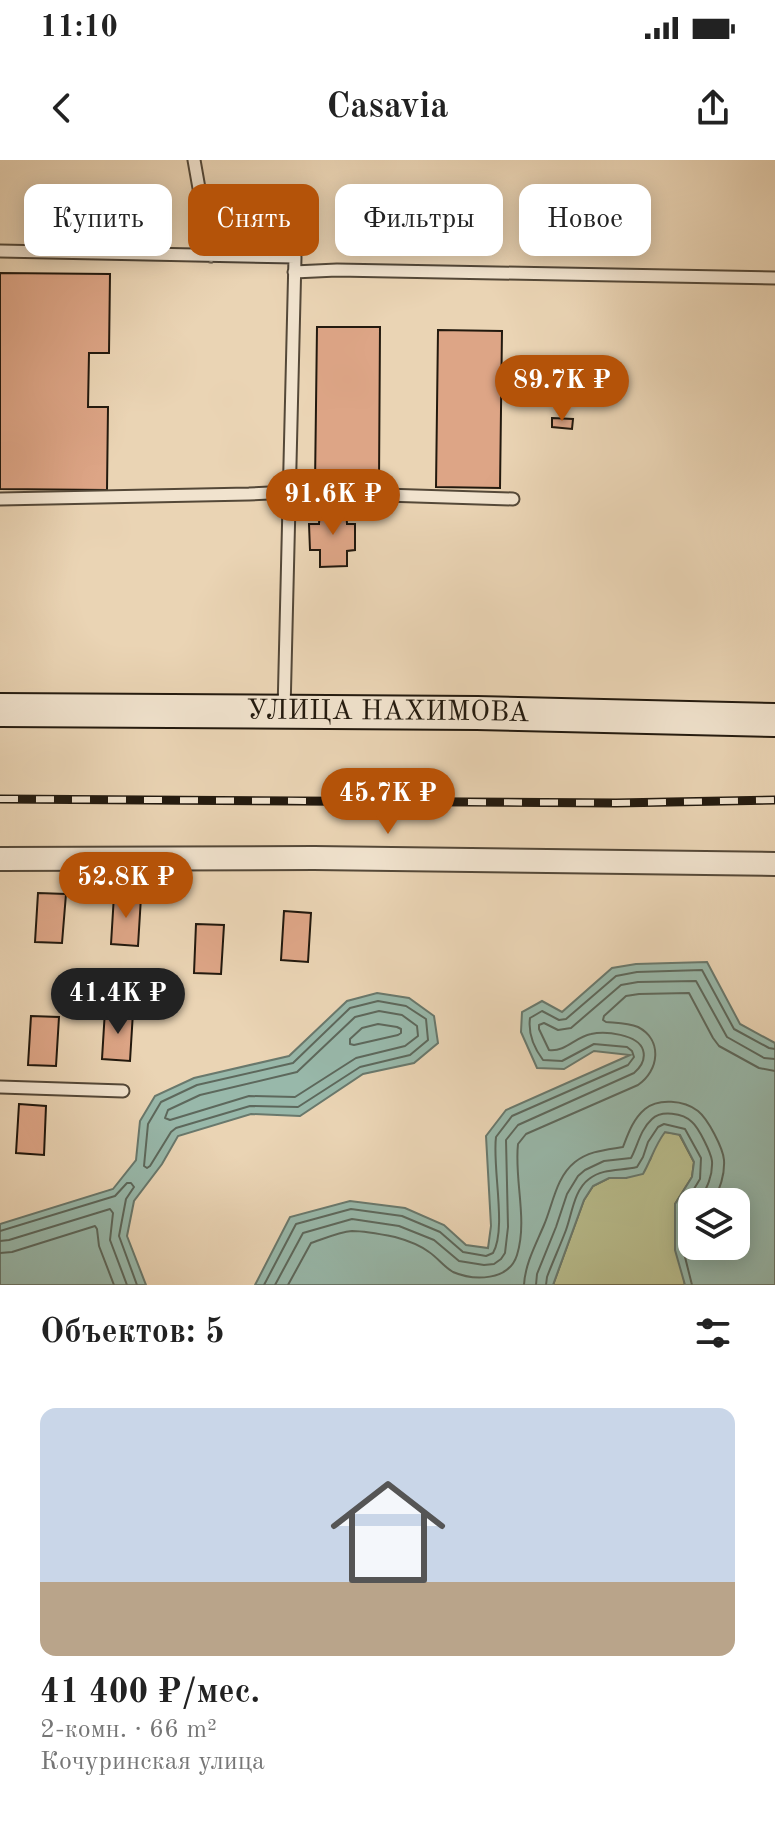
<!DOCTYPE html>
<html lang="ru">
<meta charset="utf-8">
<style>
body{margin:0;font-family:"Old Standard TT",serif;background:#f6f6f6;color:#222;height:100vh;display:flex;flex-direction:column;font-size:30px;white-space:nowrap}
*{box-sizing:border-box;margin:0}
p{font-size:26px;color:#767676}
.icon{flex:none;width:44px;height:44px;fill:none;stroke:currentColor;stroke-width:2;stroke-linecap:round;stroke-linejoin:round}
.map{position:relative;height:1125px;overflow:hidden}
.details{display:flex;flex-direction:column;background:#fff;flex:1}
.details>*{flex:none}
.top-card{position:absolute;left:24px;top:24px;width:728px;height:72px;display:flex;gap:16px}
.controls{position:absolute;left:678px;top:1028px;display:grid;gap:16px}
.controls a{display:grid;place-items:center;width:72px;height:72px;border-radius:16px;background:#fff;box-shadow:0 4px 20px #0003;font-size:40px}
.price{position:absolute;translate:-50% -68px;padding:0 18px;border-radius:28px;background:#b45309;color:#fff;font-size:26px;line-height:52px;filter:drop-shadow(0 2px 4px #0008)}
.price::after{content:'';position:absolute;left:50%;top:48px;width:24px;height:18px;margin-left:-12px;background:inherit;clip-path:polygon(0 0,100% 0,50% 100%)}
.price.active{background:#222;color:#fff}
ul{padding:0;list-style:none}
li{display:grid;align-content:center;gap:16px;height:424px;padding:0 40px}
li+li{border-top:2px solid #e0e0e0}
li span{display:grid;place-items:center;height:248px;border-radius:16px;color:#555}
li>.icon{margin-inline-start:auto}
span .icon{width:144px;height:144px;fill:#fffc;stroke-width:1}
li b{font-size:34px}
h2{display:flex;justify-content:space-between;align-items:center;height:96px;padding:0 40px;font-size:34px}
.chip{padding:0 28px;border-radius:16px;background:#fff;box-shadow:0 4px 20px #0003;font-size:28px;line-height:72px}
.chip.active{background:#b45309;color:#fff}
.status{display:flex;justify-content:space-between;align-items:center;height:56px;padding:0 40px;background:#fff;direction:ltr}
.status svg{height:22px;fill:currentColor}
header{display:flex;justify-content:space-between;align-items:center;height:104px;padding:0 40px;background:#fff;font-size:36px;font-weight:700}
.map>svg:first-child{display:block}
</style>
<div class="status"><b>11:10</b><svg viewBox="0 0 49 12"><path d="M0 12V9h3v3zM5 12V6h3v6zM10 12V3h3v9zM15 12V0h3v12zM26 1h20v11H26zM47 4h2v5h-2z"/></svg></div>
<header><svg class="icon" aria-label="back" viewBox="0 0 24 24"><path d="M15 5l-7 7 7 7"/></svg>Casavia<svg class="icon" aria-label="share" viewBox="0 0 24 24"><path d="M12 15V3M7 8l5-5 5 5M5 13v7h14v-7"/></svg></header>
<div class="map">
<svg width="775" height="1125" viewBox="0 0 775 1125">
<rect width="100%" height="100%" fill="#ead4b4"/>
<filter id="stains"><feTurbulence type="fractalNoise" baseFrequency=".0025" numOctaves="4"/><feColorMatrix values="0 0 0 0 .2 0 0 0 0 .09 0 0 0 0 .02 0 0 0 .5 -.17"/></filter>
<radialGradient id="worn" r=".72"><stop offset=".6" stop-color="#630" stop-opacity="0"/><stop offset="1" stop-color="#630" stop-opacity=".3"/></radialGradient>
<path fill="#b8bc8c" stroke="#6d6a4d" stroke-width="2" d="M664,972L679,974L694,1002L692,1017L675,1044V1074L685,1125H553L584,1040L593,1026L609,1018H626L650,1000L655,986Z"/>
<path fill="#98b8aa" stroke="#69786c" stroke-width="2" fill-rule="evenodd" d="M707,802L740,864L775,883V1125H685L675,1090V1044L692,1017L694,1002L680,975L665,972C655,985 651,1000 643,1014L626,1018H609L593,1026L584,1040L553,1125H255L290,1057L350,1041L405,1048L444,1065L466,1085L488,1088L491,1066L486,976L506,950L630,895L594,891L564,909L537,908L521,872L522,852L542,841L562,852L612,808L636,804ZM736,1042V1086H692V1042Z
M377,833L409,838L434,856L438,883L414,903L363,914L300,956L251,954L178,976L162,1004L134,1041L127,1076L146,1125H0V1064L113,1029L136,1000L140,961L155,936L194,918L289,896L347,841Z"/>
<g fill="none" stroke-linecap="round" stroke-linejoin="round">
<path stroke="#5d685c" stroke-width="2" d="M378,841L406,846L426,859L428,880L410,895L360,907L298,947L250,946L176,968L171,972L150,1006L147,1008L144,1006L148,964L161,942L197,925L293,903L350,848Z
M379,851L402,855L417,866L418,876L405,886L356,898L295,937L249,936L170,960L165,958L168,950L200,935L297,912L355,857Z
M378,864L397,867L401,869V873L398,875L354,885L350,884V879L362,868Z
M0,1071L115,1036L127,1023H131L134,1027L126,1039L119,1076L137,1125
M0,1081L9,1080L110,1049L113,1053L110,1080L127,1125
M0,1093L12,1092L95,1066L97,1069L99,1086L114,1125
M264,1125L296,1064L351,1049L402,1056L440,1072L463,1092L486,1096L493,1093C507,1069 492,1007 496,977L512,956L628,905L634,897L632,891L627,887L594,884L562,901L543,900C534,888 528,873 530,858L542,851L559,860L566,859L616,816L637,812L702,810L734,869L769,888L775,889
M275,1125L303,1073L352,1059L399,1066L434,1080L459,1101L484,1105L494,1104L501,1099L505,1093L508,1067L506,980L518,965L634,913C641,907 646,900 643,890C638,874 605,871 591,874C575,877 566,892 549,890L539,869V865L544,863L558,870L571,868L621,825L638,822L696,821L727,877L764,898L775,899
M288,1125L311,1083C323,1079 339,1072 352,1071C363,1071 385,1075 395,1077C406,1080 421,1086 429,1092C438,1098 444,1107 453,1112C474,1121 509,1121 517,1095C528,1059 514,1020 518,984L526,974L638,925C659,911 663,880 638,867C628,863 616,863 606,862L603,860L604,856L626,836L639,834L689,833L713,878L719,886L759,908L775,911
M524,1125C525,1104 536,1084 544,1065C553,1044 556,1017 575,1002C589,991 605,990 623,987C628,974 633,959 645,949C658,938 684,940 698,951C708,959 723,988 724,1000C725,1016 720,1029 713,1042
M536,1125L537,1114L556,1067L567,1034L578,1016L585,1010L604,1001L631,998C638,985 640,970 652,959C661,950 683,953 692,962C699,968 711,993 712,1001C713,1017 706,1029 699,1042
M546,1125L547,1117C553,1101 560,1086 566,1070C572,1054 574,1030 589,1019C603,1008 621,1011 637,1007L643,997L648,982L658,967L664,964L685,969L701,998L700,1019L683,1047L682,1059L683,1089L692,1125"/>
</g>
<path fill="#dda586" stroke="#22190e" stroke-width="2" d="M0,113L110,114L109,193H89L88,247H108L107,330L0,329Z
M317,167H380L379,324H315Z
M438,170L502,171L500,328L436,327Z
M552,258L573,259L572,269L552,267Z
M320,347H346L347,364H355V390L347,391V406L320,407V390H310L309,364H319Z
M38,733L66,734L62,783L35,782Z
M114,735L141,737L138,786L111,784Z
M284,751L311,753L308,802L281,800Z
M196,764L224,765L221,814L194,813Z
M105,850L133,852L130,901L102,899Z
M31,856L59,857L56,906L28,905Z
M19,944L46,946L44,995L16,993Z"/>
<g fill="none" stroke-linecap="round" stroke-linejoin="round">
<defs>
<path id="lane" d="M194,0L211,96
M0,91L295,97L284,551
M294,112L337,110L775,118
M0,339L249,334L290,332L513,339
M0,927L123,931"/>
<path id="street" d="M0,699L314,698L775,704"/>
<g id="secondary">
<path id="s1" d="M0,550L477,553L775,560"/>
</g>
</defs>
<use href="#lane" stroke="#544838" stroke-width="15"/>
<use href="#street" stroke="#544838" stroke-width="26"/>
<use href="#secondary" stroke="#22190e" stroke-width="36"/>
<use href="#lane" stroke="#f1e3ce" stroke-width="11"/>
<use href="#street" stroke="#f1e3ce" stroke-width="22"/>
<use href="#secondary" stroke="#f1e3ce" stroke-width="32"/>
<defs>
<path id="rail" d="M0,639L616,643L775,640"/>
</defs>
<use href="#rail" stroke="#22190e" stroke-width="9"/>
<use href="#rail" stroke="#f1e3ce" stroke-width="6" stroke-dasharray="18" stroke-linecap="butt"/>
</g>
<g text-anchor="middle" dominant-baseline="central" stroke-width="6" stroke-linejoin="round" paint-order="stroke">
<g font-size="28" fill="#22190e" stroke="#f1e3ce">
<text stroke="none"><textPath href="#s1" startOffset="388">УЛИЦА НАХИМОВА</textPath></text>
</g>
</g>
<rect width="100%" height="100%" filter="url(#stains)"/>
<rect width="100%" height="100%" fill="url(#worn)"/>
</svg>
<div class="controls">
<a><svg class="icon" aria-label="layers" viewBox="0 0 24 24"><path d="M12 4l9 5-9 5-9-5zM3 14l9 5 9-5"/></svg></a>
</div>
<b class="price" style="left:562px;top:263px">89.7K ₽</b>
<b class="price" style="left:333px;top:377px">91.6K ₽</b>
<b class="price" style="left:388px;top:676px">45.7K ₽</b>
<b class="price" style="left:126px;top:760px">52.8K ₽</b>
<b class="price active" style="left:118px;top:876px">41.4K ₽</b>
<div class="top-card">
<a class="chip">Купить</a>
<a class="chip active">Снять</a>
<a class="chip">Фильтры</a>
<a class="chip">Новое</a>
</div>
</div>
<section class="details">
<h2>Объектов: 5<svg class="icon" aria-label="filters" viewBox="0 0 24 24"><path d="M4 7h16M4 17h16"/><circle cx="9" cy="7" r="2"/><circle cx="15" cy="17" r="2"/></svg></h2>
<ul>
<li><span style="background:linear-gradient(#c9d6e8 70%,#b9a48a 0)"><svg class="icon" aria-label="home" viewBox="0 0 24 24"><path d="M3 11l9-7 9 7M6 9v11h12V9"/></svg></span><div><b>41 400 ₽/мес.</b><p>2-комн. · 66 m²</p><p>Кочуринская улица</p></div></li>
</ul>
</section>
